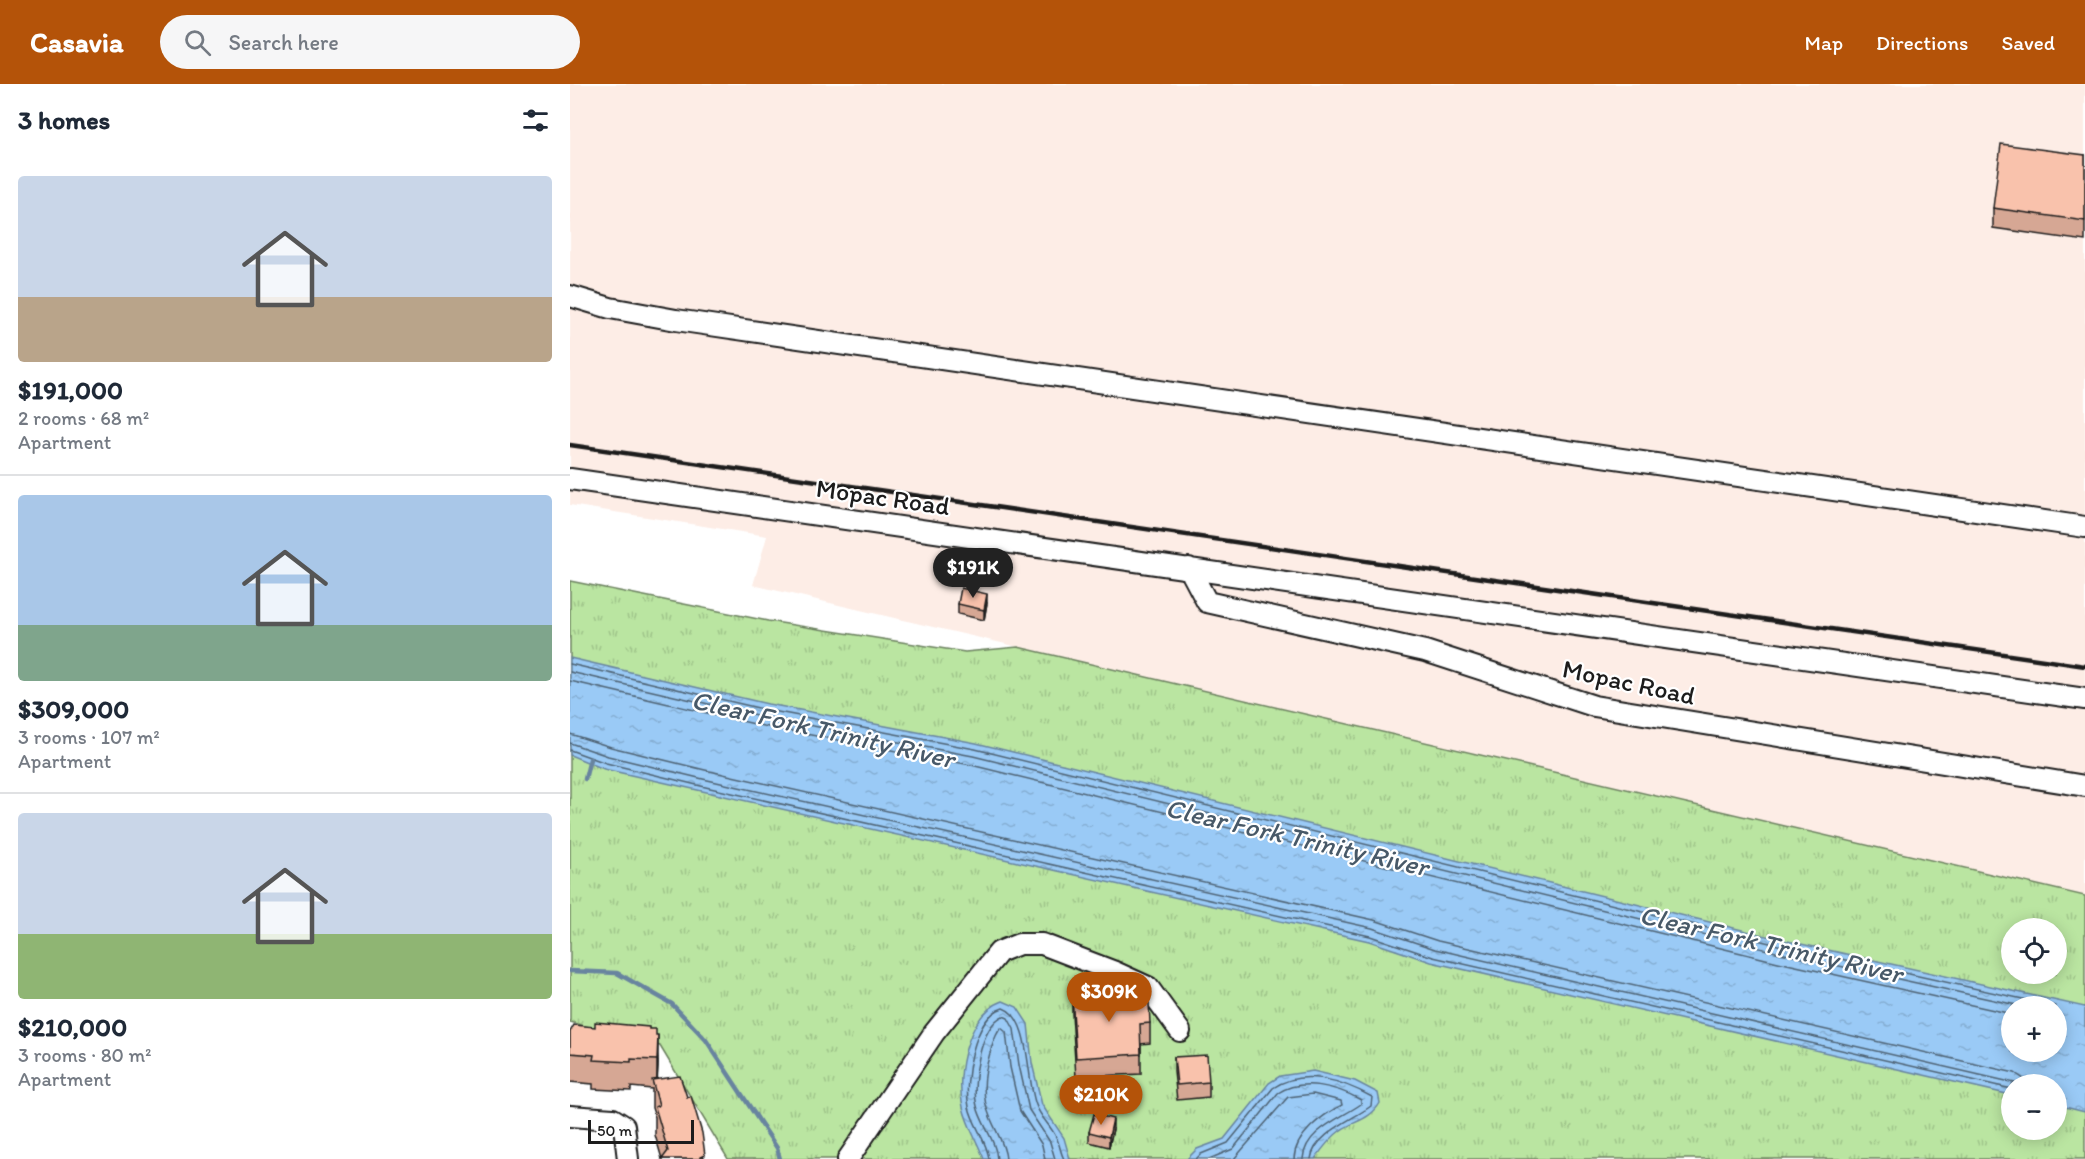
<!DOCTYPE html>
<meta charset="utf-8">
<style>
body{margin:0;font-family:Itim,sans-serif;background:#f6f6f7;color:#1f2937;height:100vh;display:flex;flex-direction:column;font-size:22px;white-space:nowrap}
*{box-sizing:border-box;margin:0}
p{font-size:20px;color:#747a83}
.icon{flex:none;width:33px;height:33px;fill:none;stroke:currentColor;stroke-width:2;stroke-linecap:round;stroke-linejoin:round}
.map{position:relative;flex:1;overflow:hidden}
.side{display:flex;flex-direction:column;background:#fff;width:570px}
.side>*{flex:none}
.tools{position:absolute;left:1431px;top:834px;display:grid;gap:12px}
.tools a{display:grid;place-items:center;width:66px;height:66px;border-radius:50%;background:#fff;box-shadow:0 3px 15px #0003;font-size:30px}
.scale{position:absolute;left:18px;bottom:15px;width:106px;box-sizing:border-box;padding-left:6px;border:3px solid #1c1c1c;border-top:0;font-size:16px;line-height:21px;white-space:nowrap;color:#1c1c1c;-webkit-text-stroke:4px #fff;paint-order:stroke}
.price{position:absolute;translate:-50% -51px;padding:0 14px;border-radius:21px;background:#b45309;color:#fff;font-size:20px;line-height:39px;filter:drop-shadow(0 2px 3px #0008)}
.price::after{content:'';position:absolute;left:50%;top:36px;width:18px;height:14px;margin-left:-9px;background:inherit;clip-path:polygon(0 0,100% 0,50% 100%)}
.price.active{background:#222;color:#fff}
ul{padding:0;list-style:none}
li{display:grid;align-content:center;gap:12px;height:318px;padding:0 18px}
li+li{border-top:2px solid #e0e1e3}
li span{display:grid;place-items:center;height:186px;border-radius:6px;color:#555}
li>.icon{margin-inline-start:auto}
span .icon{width:108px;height:108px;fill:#fffc;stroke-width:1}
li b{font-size:26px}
h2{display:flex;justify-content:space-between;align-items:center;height:72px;padding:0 18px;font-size:26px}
header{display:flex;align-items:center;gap:36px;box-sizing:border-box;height:84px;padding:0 30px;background:#b45309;color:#fff}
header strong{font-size:28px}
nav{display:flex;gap:33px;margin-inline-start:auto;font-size:21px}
.search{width:420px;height:54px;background:#f6f6f7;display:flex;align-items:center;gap:15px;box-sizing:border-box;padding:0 21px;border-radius:33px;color:#747a83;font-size:22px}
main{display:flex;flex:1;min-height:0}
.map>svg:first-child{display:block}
</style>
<header>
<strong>Casavia</strong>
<div class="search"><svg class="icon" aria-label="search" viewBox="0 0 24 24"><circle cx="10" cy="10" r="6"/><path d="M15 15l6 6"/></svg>Search here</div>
<nav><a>Map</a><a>Directions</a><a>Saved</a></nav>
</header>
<main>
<section class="side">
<h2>3 homes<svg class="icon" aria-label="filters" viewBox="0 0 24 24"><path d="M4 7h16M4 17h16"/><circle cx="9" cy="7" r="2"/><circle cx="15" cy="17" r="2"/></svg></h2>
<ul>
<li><span style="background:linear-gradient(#c9d6e8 65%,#b9a48a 0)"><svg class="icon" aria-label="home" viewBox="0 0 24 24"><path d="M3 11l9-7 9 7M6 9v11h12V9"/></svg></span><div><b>$191,000</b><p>2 rooms · 68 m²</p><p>Apartment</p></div></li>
<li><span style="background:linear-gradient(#a9c7e8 70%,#7fa58c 0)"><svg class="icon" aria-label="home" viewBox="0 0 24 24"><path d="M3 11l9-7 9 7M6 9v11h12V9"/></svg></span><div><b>$309,000</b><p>3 rooms · 107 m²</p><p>Apartment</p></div></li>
<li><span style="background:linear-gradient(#c9d6e8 65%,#8fb573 0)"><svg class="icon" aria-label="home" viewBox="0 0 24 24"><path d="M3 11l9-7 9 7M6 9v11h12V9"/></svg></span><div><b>$210,000</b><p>3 rooms · 80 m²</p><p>Apartment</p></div></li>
</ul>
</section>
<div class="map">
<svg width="1515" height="1075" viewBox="0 0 1515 1075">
<defs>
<pattern id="grass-tufts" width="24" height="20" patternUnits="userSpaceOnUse" patternTransform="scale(1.5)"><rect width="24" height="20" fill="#bae5a1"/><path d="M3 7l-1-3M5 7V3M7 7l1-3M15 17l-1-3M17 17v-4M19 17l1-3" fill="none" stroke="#9fc48a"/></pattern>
<pattern id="water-ripples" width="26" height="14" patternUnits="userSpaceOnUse" patternTransform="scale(1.5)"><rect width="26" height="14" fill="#9acaf6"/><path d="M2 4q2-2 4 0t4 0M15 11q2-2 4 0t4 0" fill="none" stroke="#84add2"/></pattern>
</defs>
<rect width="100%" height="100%" fill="#fff"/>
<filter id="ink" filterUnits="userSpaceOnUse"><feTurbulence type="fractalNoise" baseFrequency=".0167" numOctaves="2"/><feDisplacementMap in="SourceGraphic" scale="12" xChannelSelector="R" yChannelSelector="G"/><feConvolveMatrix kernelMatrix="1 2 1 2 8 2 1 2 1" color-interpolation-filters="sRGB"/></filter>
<g filter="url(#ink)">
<path fill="#fdede6" d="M0,0H1515V812L183,501L197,452L0,421Z"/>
<path fill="url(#grass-tufts)" stroke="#6b805e" stroke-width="1.5" fill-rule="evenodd" d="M0,497L198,537L395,568L448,563L1515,812V1075H158L90,962L0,938ZM1442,844H1486V890H1442ZM1442,922H1486V968H1442ZM1442,1000H1486V1046H1442Z"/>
<path fill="url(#water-ripples)" stroke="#68849f" stroke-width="1.5" fill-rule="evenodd" d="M0,574L198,620L406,659L1213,856L1515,923V1028L1487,1021L1486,1000H1442L1441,1011L861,878L799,857L34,685L0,671ZM1442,922H1486V968H1442Z
M433,917L447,923L458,940L462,979L472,1021L494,1054L500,1075H414C407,1057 397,1041 393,1023C385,989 398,929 433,917Z
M743,987L785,997L808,1009L810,1019C801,1035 785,1037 771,1046C761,1053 752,1065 745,1075H617L627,1065L654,1055L699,999L710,992Z"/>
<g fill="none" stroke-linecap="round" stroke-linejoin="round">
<path stroke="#4e6273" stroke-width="1.5" d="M0,580L197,626L405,665L1212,862L1485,922
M0,588L195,633L403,672L1210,869L1451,922
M0,597L193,642L401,681L1208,878L1442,930
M0,650L41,663L135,686L804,836L868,857L1445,989L1461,1000
M0,659L38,672L133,695L802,844L865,865L1449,1000
M0,666L36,679L131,702L800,852L863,873L1442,1005
M419,1075C417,1057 403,1041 399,1023C393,997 404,932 433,924C461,934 456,995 466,1021C470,1033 481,1042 486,1053C490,1060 490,1068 494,1075
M427,1075C426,1056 411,1040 407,1022C401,1000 410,942 433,932L438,934L444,945L449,981L459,1026L480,1058L485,1075
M436,1075C435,1059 424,1045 419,1030C411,1011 414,989 420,969C423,960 425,950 431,944L436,948L440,983L450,1027L472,1061L475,1075
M626,1075L631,1070L658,1059L703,1004C733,983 773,997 802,1013L801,1022C784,1035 744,1050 741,1075
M639,1075L663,1065L708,1009C732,993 768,1003 791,1016V1020C772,1034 735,1046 733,1075
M664,1075L718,1013L743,1010L771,1017L772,1021C752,1031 725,1051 724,1075"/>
<path stroke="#68849f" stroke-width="4.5" d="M15,695L20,675
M0,887L47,889L102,920L136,956L207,1064L210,1075"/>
<defs>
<path id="minor" d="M0,212L40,224L106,236L1515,443
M0,395L1515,615
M619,484L637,518L855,567L1024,622L1515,702
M0,1032L43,1035L54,1042L58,1075
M278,1075L364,949L429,868L449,860H472L545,888L578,903L610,947"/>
</defs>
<use href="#minor" stroke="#1c1c1c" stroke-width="24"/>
<use href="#minor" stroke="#fff" stroke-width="20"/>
<path stroke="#1c1c1c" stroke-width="4.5" d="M0,361L1515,582"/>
</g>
<path fill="#d6a794" stroke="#1c1c1c" stroke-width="1.5" d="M1515,71V157L1423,144V124Z
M417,519L414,536L388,530V520Z
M502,910L568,920L580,939V959L571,960V990L506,993L502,930Z
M79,945L86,951L88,980L87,995L135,1075H92L85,1051V1033L82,1024V1005L61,1003V1007L23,1005V1000L0,998V948Z
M604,973L639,998V1013L607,1016L604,988Z
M543,1045L539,1063L519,1058V1048Z"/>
<path fill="#ae8878" stroke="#1c1c1c" stroke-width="1.5" d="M417,510V519L414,536V526Z
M88,951V980L87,1005V976Z
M543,1035V1045L539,1063V1053Z"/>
<path fill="#f9c2ac" stroke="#1c1c1c" stroke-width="1.5" d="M1431,60L1515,71V137L1423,124Z
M391,504L417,510L414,526L388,520Z
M568,906V920L579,919L580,939L570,940L571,970L506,974L502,910Z
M25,938L79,943V945H86V951H88L87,976L61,975V978L23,976L24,971L0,969V948L4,941L25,943Z
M637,971L639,998L607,1001L604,973Z
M110,992L117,1013L121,1012L132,1049L135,1071L130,1073V1075H92L98,1067L85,1023L89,1021L82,996Z
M524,1030L543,1035L539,1053L519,1048Z"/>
</g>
<g text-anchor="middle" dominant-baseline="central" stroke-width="4.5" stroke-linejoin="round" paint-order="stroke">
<g font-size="26" fill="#1c1c1c" stroke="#fff">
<text transform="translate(313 413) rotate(8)">Mopac Road</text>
<text transform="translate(1059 598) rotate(12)">Mopac Road</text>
</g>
<g font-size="27" font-style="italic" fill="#485968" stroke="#fff">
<text transform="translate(253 645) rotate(13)">Clear Fork Trinity River</text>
<text transform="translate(727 753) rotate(13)">Clear Fork Trinity River</text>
<text transform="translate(1201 860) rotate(13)">Clear Fork Trinity River</text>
</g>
</g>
</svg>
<div class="tools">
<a><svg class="icon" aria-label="locate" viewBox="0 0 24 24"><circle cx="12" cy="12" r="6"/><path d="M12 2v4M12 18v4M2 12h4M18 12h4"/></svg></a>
<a>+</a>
<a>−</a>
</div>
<div class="scale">50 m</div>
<b class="price active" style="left:403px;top:515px">$191K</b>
<b class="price" style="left:539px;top:939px">$309K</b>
<b class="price" style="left:531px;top:1042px">$210K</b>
</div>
</main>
